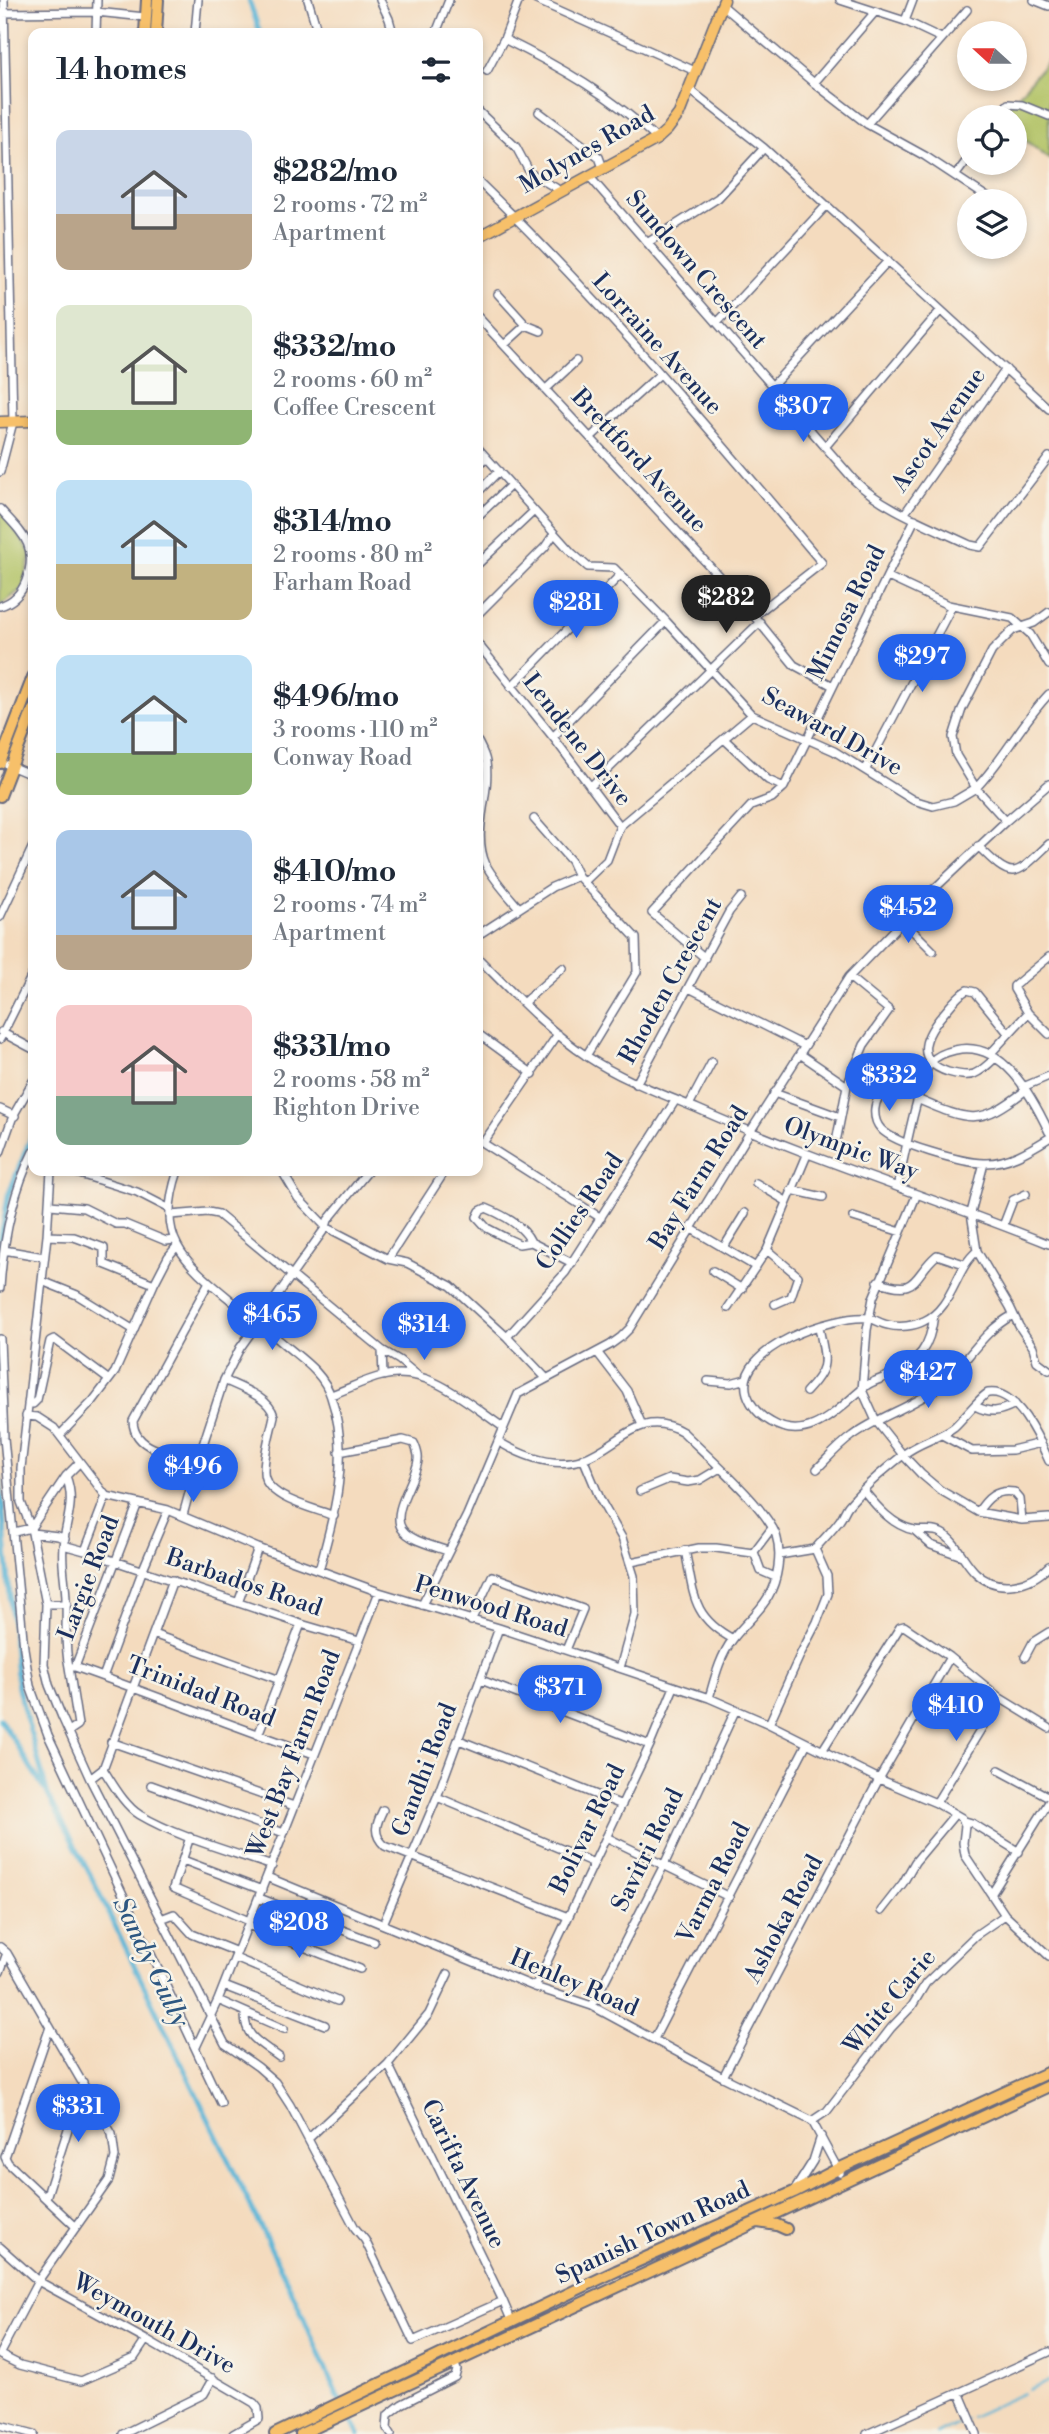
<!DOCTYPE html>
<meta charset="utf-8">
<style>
body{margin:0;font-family:"Libre Bodoni",serif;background:#f6f6f7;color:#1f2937;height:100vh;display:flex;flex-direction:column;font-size:26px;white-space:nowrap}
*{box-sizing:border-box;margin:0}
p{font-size:23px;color:#747a83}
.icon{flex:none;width:38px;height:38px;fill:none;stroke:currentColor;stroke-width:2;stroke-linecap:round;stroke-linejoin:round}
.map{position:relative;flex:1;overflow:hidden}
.details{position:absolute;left:28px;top:28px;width:455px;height:1148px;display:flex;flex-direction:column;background:#fff;border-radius:14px;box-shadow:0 4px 10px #0003}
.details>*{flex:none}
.needle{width:46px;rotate:291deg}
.fabs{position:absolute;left:957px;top:21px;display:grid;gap:14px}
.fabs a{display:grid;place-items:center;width:70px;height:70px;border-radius:50%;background:#fff;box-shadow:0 4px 10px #0003;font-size:35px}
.price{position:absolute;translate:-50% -60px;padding:0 16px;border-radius:24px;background:#2563eb;color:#fff;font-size:23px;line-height:46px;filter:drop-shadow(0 2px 4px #0008)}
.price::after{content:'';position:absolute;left:50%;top:42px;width:21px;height:16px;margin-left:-10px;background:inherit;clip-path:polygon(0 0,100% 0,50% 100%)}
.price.on{background:#222;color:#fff}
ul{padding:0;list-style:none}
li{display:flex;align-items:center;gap:21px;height:175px;padding:0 28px}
li span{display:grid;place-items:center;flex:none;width:196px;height:140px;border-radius:14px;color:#555}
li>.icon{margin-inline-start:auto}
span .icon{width:84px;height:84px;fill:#fffc;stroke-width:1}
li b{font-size:30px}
h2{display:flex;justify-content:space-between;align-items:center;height:84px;padding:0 28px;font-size:30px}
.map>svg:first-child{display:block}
</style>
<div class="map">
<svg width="1049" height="2434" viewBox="0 0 1049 2434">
<rect width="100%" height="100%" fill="#f7f3e8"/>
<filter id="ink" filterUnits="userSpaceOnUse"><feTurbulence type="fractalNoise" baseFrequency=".0143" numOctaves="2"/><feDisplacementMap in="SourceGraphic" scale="14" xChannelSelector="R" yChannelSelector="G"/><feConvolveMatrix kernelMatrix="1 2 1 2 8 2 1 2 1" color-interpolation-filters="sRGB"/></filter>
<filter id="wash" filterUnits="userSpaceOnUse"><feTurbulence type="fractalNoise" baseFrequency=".00686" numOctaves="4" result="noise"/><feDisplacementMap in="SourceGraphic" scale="28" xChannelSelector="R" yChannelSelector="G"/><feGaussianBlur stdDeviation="1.57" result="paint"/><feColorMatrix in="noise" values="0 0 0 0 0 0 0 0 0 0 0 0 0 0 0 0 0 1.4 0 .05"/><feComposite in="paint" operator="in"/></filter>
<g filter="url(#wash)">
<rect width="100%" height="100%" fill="#f4dbbe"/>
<path fill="#b2c366" stroke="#667962" stroke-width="2" d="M1049,59V159L1015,132V117H1000Z
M0,509L31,553L23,588L0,606Z"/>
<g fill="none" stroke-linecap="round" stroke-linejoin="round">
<path stroke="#58b4d6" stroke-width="2" d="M1029,2390L1049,2381
M971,2417L1024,2393
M936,2434L966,2419"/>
<path stroke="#58b4d6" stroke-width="5" d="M249,0L260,33
M0,1247L8,1196L33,1132
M0,1480L18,1688L48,1795L90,1874L295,2298L337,2395L359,2434
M0,1719L45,1790"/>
</g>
</g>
<g filter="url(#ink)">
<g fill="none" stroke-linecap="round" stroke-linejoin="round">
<defs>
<path id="minor" d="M308,0L318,33
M380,0L389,19L393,33
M536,0L695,71
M840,0L905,21L941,38
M1034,0L1049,6
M722,5L814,83L867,124L925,156L993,201
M1,13L96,12L145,17
M905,21L913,0
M96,33L97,0
M195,33L198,0
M436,33L449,0
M504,39C559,66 613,97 657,139
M487,71L504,39L519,0
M814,83L875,12
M689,89L764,148L1049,409
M478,111L516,147L530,173L556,188L557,193
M539,112L599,157L603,168
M998,117L1008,104L1022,105L1049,116
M867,124L967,10
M589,176L854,480C883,509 933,527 970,545L980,547L1049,457
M955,176L970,156
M478,181C601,300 712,432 822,563L754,616
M1015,217H1016
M647,243L718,198L764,148
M498,294L526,325L541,331
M478,317L741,600L794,665L833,686
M717,323L826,206
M504,345L526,325
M772,386L888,261
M546,389L576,361
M591,437L660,374
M825,447L940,311
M478,448L572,553L588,567L614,568L666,621L752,715L834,751L913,800L933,806L954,801L976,788L1006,821
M478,465L486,457
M0,472L13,422L4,0
M478,492L499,471
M0,509C22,533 39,546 26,581C21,594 13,602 0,606
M905,513L1006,369
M478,516L511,485
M478,564L534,511
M888,577L948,605L1012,618L1030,634L1049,665
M1049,612L1034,623L1013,630L992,651L962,709L953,737L956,755L976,788C1004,759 1021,723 1049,694
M478,614L545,547L554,534
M478,644L553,737L620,826
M511,687L621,574
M553,737L666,621
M724,739L768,780L784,787
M478,742C481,748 485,755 486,762C491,796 471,831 486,865C494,880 508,895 519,908
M8,765L27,773L33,772
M866,769L952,606
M590,787L760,622
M534,819L571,861L578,876
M978,846C1014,882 1014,877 1049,844
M584,882L607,860L620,826L752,715
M0,917L33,846
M903,921L933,951
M478,935L552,887L578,876L636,938L637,972L586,1056
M1049,957L1014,986V989L1028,1013L1049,1034
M478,958C512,992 547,1030 588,1057C623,1080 660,1093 698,1109C813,1160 932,1197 1049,1244
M705,958L652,913L751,806L772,798L784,787L915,519
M689,988L805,1046
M524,1002L563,968
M1,1032L33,1049
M481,1036L533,1074
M0,1039L33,973
M991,1053L1028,1013
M800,1054L847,1086
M996,1057C989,1064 983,1070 974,1074C966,1077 956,1074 948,1072C912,1060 926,1034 944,1013C951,1005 958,995 967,990L975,992L1008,1033
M636,1084L729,912L741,897
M1023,1087L1049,1076
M774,1093L840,1117
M918,1095C909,1092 896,1088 886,1092C872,1098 872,1119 881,1129C895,1144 963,1163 984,1163C1007,1164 1030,1150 1049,1138
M917,1099C970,1122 980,1126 1026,1090
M689,1105L712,1062
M0,1109L15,1116
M837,1137L847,1086L864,1045L889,1010L849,977
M478,1140L601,1218
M483,1143L558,1034
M0,1153L13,1116L33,1081
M984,1163L971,1213L977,1251L1010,1307L1019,1326L1033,1347L1037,1361L1049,1370
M70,1171L137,1192L170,1209
M178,1171C155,1239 183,1261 232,1301C252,1316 270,1333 290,1349C306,1362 325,1376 331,1397C351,1455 335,1513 319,1570
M282,1171L298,1198L326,1227L388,1259L407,1263L451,1286L507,1337L545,1377
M756,1183L786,1201
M897,1187C906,1152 911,1116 923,1082C925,1076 927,1067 931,1062C937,1055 946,1052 955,1050C1002,1039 1032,1096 1049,1132
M791,1190L823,1197
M917,1194L873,1298L867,1330L862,1390L876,1421L903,1455L921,1474L940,1490L978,1512L1022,1520L1049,1518
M50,1205L84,1208L116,1224H125L166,1241L174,1240
M170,1215L208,1212L218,1214L382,1350L399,1360L417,1375
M853,1217L901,1232
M1003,1226L1013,1200L1026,1194
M690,1228L756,1267
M47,1236L51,1171
M531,1242C523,1225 503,1215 486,1208L480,1211L477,1217L487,1228L506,1238L519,1244L531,1242L572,1263
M724,1247L745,1213
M4,1250L44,1257
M767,1250L798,1276L791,1297L775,1304
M388,1259L445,1171
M713,1271L742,1289
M42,1281L77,1295L134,1330
M878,1281C919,1297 912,1276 937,1255L964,1264
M0,1288C3,1242 12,1194 33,1152
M728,1308L767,1250L807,1155
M934,1315C930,1348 920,1360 890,1375C882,1379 872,1381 866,1386C838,1408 809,1445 771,1422C760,1416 751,1406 747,1394C733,1348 834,1315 868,1318C875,1319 881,1324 888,1325C900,1328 914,1326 924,1321C953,1308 955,1269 977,1251
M507,1337L565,1273L675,1101
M0,1339L4,1438L24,1648L30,1686L48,1735L221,2103
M382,1350L383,1376
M597,1352L627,1391L642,1425
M224,1380C241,1388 269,1397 274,1416C270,1434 264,1453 264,1471C263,1498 314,1508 334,1516
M708,1381L731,1383L746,1379
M806,1392C831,1366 825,1361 819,1327
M331,1395C348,1389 365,1380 382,1376C429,1365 467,1403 503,1427
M28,1404H33L37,1400L50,1341L54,1339L109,1380
M975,1406C991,1414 999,1412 1015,1404
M26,1416L37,1417L54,1428L106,1496L168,1510L258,1548L379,1592L499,1628L709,1698L769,1724L879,1779L936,1803L962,1818L965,1825L963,1843L965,1855L1005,1915L1049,1956
M60,1435L93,1401L115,1372L154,1284L168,1257L177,1246
M942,1435L972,1451L1012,1450L1041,1443
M499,1442C523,1456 555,1469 583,1459C620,1446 639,1407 683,1432C706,1455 765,1506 776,1535C782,1554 778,1580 768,1597C759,1613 744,1624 733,1639C720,1656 715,1677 709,1698
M339,1452L403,1440L414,1443C416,1448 419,1454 418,1460C417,1478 390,1512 402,1529C410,1541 435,1546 447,1551
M199,1457C174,1454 134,1452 133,1421L209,1282
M583,1458L601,1501L622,1538L634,1576L635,1614L620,1668
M80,1462L66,1476L31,1528L46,1604L44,1664L49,1685L62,1717L90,1779L225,2044L258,2067L275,2082L290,2105L355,2228L365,2240L413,2341L503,2301L512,2322
M817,1469C828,1458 839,1445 852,1436C878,1417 909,1408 936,1389C966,1367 978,1334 1013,1315
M66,1476C76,1502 66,1520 63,1546C61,1564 66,1583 66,1601C67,1624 64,1644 69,1667H75C155,1695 234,1727 314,1754
M640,1491L669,1479L688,1482L700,1480L720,1468
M864,1491C877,1507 893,1526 914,1530C924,1532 932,1528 941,1533C957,1541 963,1561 976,1573C998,1594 1031,1585 1049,1566
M106,1496L85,1551L301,1624L359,1641
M978,1512C987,1498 996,1489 1014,1492L1020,1499L1022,1520
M183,1515L199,1457L224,1380L240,1348L326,1227L328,1220L368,1171
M914,1530L931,1545L962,1556
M14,1532L31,1528L21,1502V1468L47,1236L74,1237L104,1248V1264L154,1284
M32,1533L58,1536L65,1539
M63,1545L85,1551
M815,1549C823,1539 833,1530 840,1520C843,1516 845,1510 848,1506C863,1488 884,1470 903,1455C919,1442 938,1439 954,1427C961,1421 983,1394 988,1393C1017,1388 1040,1441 1049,1461
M685,1550C694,1593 691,1617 733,1639
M754,1552L761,1571L775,1577
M779,1555L815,1549
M631,1562L699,1548H716L753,1553L772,1528
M238,1603L258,1548
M46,1604H67
M422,1605L467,1515L518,1394L610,1345L621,1337L630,1328L750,1132L849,977L933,890L1006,821L1049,784
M471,1621L492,1576L583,1609L566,1650
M153,1634L280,1680
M1025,1657L1033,1642L1049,1632
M69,1667L78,1725L69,1731
M75,1667L138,1503
M103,1677L143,1569L168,1510
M481,1680L650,1745
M769,1724L801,1653L817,1622L828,1594L827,1576L815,1549
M258,1735L301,1624
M459,1740L622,1805
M111,1742L294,1806
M822,1751L900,1627L904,1626L950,1657L1000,1698L1049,1728
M103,1769C113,1784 124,1805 140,1815C177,1837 230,1851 272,1866
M999,1770L1049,1797
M90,1779L103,1769L173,1580
M151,1785L284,1833
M437,1797L594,1863
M936,1803L1000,1698
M383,1810C376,1824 372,1834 385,1846L568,1917
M965,1821L972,1823L1019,1852
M190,1837L173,1888L249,1921
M606,1837L729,1897
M183,1860L262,1890
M267,1877L535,1987L592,2006L723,2077L812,2121L840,2173
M992,1893L1049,1802
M259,1898L374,1942
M881,1911L903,1883L915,1862L955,1814
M161,1919L174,1914L192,1934L237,1952
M383,1924L437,1797L499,1628
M248,1925L360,1969
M0,1947L7,1953L112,2134L115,2157L109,2180L38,2281L0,2353
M235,1958L337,2001
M0,1972L7,1953
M224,1986L325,2025
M535,1987L650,1745L674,1687
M218,2000L284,2029
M592,2006L664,1865L736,1709
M245,2013C244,2038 261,2043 279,2057
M50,2027L5,2157L8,2163L75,2226
M654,2039L807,1743
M196,2047L218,2000L379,1592
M388,2064L503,2301
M723,2077L879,1779L950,1657
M812,2121L827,2111L891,2028L912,2006L926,1983L976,1935L1005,1915
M308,2139L388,2064L429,2014L448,1974
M794,2191L813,2161L821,2136
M46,2198L83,2082
M0,2247L38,2281L146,2340L254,2403L258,2408L259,2419L233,2434
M0,2355L20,2365L81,2381L134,2358L146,2340
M959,2392L977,2434
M0,2425L34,2434
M123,2434L204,2394L213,2378
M391,2434L387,2428L388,2415L402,2404L455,2377L457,2370L454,2362
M867,2434L1049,2352"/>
<path id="major" d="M478,237L657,139L667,130L679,114L724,0
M0,422L33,421"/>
<path id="highway" d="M145,33L147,0
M156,33L158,0
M0,763L33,677
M0,796L33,710
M758,2222L777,2225L786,2229
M275,2434L616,2271L794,2192L838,2169L1049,2072
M301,2434L1049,2086"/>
</defs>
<use href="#minor" stroke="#676b80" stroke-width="10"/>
<use href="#major" stroke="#676b80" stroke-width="13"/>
<use href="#highway" stroke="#676b80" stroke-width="14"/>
<use href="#minor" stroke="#fff" stroke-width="7"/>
<use href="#major" stroke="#f7c06b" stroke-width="10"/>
<use href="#highway" stroke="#f7c06b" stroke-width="10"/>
</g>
</g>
<g text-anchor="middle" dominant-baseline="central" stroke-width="5" stroke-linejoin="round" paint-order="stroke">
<g font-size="24" fill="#1b2f5e" stroke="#f7f3e8">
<text transform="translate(587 150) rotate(-30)">Molynes Road</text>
<text transform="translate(696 270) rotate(49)">Sundown Crescent</text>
<text transform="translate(657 344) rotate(48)">Lorraine Avenue</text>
<text transform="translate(939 430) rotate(-55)">Ascot Avenue</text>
<text transform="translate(639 461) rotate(47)">Brettford Avenue</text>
<text transform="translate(847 613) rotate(-64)">Mimosa Road</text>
<text transform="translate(832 732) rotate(29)">Seaward Drive</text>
<text transform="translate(577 740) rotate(52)">Lendene Drive</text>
<text transform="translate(671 981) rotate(-61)">Rhoden Crescent</text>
<text transform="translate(851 1149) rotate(20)">Olympic Way</text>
<text transform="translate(699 1178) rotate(-58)">Bay Farm Road</text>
<text transform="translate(580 1212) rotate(-56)">Collies Road</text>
<text transform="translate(89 1578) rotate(-69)">Largie Road</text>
<text transform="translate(244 1583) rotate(19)">Barbados Road</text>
<text transform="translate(491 1607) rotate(17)">Penwood Road</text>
<text transform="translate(201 1692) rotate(21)">Trinidad Road</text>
<text transform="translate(294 1754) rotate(-69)">West Bay Farm Road</text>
<text transform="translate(425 1770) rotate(-69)">Gandhi Road</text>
<text transform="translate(588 1829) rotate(-64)">Bolivar Road</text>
<text transform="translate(648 1850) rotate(-64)">Savitri Road</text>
<text transform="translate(714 1883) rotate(-63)">Varma Road</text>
<text transform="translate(784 1919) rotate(-62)">Ashoka Road</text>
<text transform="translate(574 1983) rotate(23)">Henley Road</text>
<text transform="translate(890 2002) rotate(-50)">White Carie</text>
<text transform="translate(463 2174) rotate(64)">Carifta Avenue</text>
<text transform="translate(653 2233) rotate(-25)">Spanish Town Road</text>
<text transform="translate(154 2324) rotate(29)">Weymouth Drive</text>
</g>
<g font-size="26" font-style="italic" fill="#2d5782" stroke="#f7f3e8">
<text transform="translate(151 1962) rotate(64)">Sandy Gully</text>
</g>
</g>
</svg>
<div class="fabs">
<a><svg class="needle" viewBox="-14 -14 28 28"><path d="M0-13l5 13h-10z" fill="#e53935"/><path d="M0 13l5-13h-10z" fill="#747a83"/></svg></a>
<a><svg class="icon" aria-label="locate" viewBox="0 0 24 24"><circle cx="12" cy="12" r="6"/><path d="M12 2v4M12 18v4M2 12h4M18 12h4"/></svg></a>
<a><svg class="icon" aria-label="layers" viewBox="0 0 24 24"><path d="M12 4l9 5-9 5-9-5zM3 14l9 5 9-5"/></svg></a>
</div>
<b class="price" style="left:803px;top:444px">$307</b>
<b class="price on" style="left:726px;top:635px">$282</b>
<b class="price" style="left:576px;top:640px">$281</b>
<b class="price" style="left:922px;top:694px">$297</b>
<b class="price" style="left:908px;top:945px">$452</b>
<b class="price" style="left:889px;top:1113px">$332</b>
<b class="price" style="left:272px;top:1352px">$465</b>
<b class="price" style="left:424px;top:1362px">$314</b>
<b class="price" style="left:928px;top:1410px">$427</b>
<b class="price" style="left:193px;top:1504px">$496</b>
<b class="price" style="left:560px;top:1725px">$371</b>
<b class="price" style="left:956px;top:1743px">$410</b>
<b class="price" style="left:299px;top:1960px">$208</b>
<b class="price" style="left:78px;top:2144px">$331</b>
<section class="details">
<h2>14 homes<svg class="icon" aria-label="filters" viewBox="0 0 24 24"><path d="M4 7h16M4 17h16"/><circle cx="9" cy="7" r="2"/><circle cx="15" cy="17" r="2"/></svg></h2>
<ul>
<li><span style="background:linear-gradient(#c9d6e8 60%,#b9a48a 0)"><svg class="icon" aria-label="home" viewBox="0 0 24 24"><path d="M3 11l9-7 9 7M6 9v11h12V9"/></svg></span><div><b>$282/mo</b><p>2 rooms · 72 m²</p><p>Apartment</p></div></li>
<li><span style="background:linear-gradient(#dfe7d0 75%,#8fb573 0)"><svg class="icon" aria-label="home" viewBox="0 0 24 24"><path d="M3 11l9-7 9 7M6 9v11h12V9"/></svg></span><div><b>$332/mo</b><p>2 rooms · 60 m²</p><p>Coffee Crescent</p></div></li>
<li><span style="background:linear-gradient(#bfe0f5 60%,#c2b280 0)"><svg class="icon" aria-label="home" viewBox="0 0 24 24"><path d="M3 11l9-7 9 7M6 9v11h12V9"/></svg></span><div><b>$314/mo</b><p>2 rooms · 80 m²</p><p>Farham Road</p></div></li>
<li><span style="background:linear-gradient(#bfe0f5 70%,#8fb573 0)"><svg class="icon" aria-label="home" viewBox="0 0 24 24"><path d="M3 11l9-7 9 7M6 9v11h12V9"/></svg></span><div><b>$496/mo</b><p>3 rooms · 110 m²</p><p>Conway Road</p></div></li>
<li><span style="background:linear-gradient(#a9c7e8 75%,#b9a48a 0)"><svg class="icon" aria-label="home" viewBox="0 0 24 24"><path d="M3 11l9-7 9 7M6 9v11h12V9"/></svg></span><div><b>$410/mo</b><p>2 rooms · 74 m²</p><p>Apartment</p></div></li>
<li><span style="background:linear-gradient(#f6c9c9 65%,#7fa58c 0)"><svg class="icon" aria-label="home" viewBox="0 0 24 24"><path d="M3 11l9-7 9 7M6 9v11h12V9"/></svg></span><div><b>$331/mo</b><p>2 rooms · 58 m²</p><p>Righton Drive</p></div></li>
</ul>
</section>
</div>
